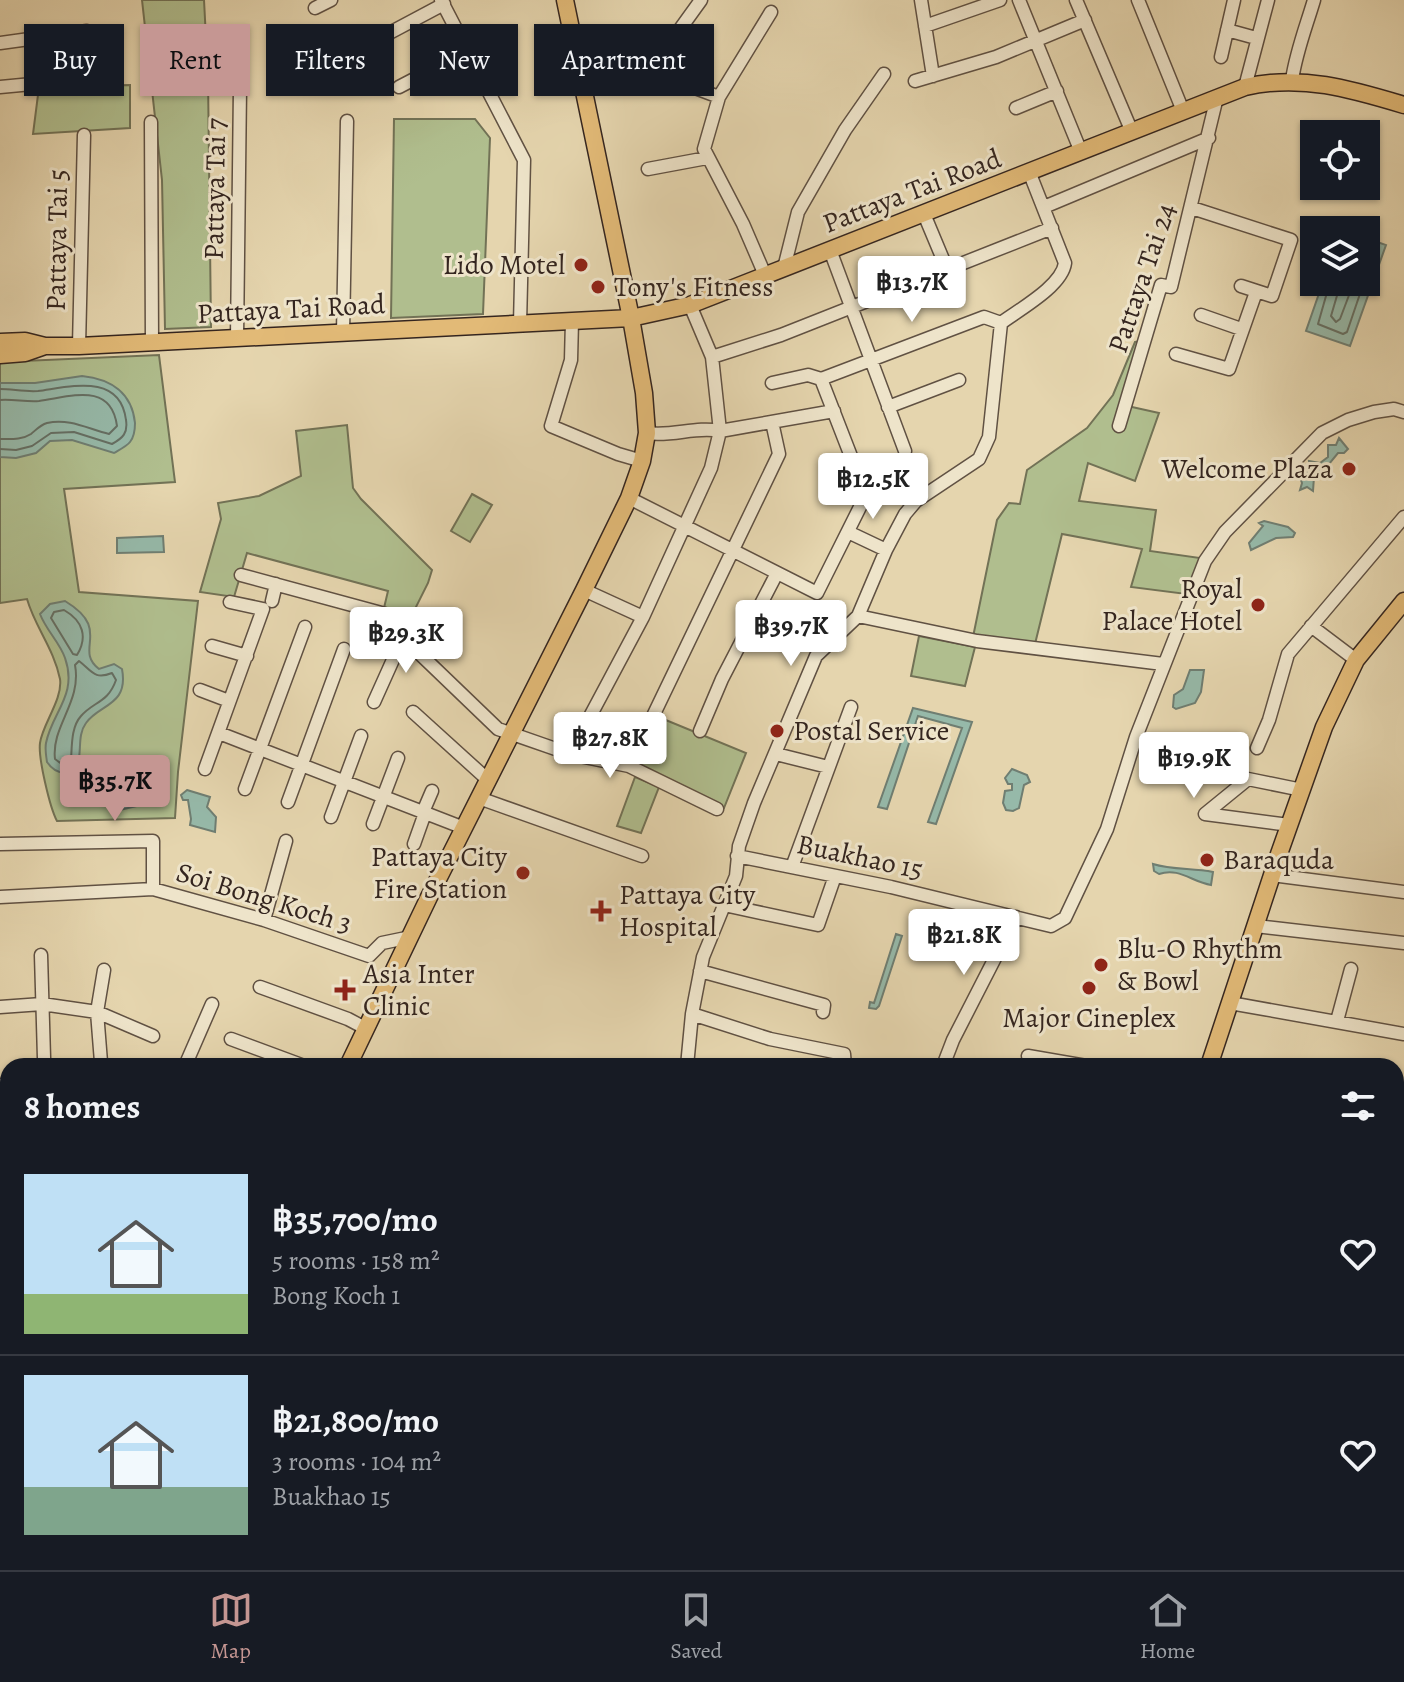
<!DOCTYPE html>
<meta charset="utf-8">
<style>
body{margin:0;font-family:Alegreya,serif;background:#20242c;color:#f1f3f6;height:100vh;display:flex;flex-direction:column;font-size:30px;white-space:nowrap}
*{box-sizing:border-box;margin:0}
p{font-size:26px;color:#9ea1a6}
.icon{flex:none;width:44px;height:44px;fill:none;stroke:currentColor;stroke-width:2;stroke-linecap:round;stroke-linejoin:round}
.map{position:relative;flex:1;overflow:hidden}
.details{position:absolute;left:0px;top:1058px;width:1404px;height:512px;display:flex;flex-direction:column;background:#171b24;border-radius:24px 24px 0 0;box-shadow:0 2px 6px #0004}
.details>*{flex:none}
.top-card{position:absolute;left:24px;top:24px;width:800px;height:72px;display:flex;gap:16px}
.buttons{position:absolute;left:1300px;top:120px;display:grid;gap:16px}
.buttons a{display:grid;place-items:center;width:80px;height:80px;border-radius:0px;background:#171b24;box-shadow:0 2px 6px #0004;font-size:40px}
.price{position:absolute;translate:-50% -68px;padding:0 18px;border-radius:8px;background:#fff;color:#222;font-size:26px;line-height:52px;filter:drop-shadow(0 2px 4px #0008)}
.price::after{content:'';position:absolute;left:50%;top:48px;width:24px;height:18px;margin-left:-12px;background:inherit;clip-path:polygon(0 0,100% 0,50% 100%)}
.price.active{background:#c59692;color:#111}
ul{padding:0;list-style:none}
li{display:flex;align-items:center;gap:24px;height:200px;padding:0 24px}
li+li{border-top:2px solid #363941}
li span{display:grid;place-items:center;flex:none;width:224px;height:160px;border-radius:0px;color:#555}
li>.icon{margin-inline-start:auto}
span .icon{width:96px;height:96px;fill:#fffc;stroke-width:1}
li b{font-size:34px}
h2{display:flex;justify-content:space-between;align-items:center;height:96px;padding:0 24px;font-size:34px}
.pill{padding:0 28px;border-radius:0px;background:#171b24;box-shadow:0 2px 6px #0004;font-size:28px;line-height:72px}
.pill.active{background:#c59692;color:#111}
.menu{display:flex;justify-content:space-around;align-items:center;height:112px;border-top:2px solid #363941;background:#171b24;font-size:22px;color:#9ea1a6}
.menu a{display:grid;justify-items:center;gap:4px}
.menu .active{color:#c59692}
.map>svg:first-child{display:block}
</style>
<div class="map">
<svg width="1404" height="1570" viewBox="0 0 1404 1570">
<rect width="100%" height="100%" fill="#e5d5ae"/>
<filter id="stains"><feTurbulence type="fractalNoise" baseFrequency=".0025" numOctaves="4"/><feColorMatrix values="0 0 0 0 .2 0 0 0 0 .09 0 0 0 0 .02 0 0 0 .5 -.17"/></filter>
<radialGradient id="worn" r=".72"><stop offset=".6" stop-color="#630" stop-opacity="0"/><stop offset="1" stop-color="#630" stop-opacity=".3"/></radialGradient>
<path fill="#b0be8e" stroke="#727256" stroke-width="2" d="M142,0H204L208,77L211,327L165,329L162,180Z
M130,85V128L33,134L39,87Z
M394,119H475L490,138L483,314L391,318Z
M1143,341L1123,405L1159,413L1135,481L1088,463L1079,501L1156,510L1150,551L1200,558L1186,594L1131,587L1142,549L1062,534L1034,648L973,637L997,520L1009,503L1020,504L1027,470L1087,428L1113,395L1135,342Z
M159,355L175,482L64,489L79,592L198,601L178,772L175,818L57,821C50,808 38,758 40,743C42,725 63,699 60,679C54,649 35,627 27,599L0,603V362Z
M347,425L353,488L361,499L432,570L428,583L405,629L389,609L384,608L388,591L247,553L234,597L200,592L221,519L218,503L259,496L301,476L296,431Z
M472,494L492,505L470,542L451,531Z
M919,636L975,647L965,686L911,676Z
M656,716L746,753L724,808L635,767Z
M635,777L659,787L641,833L617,826Z
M0,1404L8,1407V1548L0,1551Z
M1396,1537L1404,1538V1570H1051L1052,1562H1396Z
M77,1562H151L149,1570H75Z"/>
<path fill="#96b9a9" stroke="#6f7e72" stroke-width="2" d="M1366,238L1386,245L1350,346L1306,331L1323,282H1366Z
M82,376C111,379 132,393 135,423C135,429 134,437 130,442C127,446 119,450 114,453L72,440L50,441L36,453L16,458L0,457V383H35Z
M1339,438L1348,449L1344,453H1338L1320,475L1314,477L1313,491L1307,487L1300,490L1302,483L1299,475L1306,473L1310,467L1309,461L1320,463L1328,457V445H1336Z
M1264,521L1288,527L1295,533L1293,537L1276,538L1251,550L1249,543L1263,526L1259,523Z
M163,536L164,552L117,553V538Z
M65,601C113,630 73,649 99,669L114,664L122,669C129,706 99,704 86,723C75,738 85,758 73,771C62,775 53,771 47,762C46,756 45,748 46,743C52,712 78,695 65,658C60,643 46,630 40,614L50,604Z
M1190,670H1204L1201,692L1195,703L1176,709L1173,707L1174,695L1183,689Z
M913,708L972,722L936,824L928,822L962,728L918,716L887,809L878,807Z
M1012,769L1027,775L1030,782L1024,785L1019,808L1013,811L1006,810L1003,803L1005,791L1012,790V784H1008L1005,778Z
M157,778H162L163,788L145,804L120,810L114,807L112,798L117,790L123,789L127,793L140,790Z
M187,790L210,797L207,807L216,817L215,832L190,825L191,819L188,800H183L181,795Z
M1153,864C1172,870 1192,868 1213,872L1211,885C1192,882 1179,867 1159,874L1154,871Z
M896,934L902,936L879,1006L876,1009L869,1008L870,1002L874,1003Z"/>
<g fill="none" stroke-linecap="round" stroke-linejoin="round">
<path stroke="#656f64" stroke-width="2" d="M1330,282L1318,324L1343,334L1347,332L1364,282
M1341,282L1331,316L1336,322L1340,319L1354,282
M0,389C12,389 25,392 38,391C69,387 120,372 126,420C128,433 123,438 112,444L74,432L51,433L32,446L16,450L0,449
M0,400C13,399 26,402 39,401C70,397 111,381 117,426L109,434C88,429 70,418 47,423C40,425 36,430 31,434C22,440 11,439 0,439
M64,610C83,621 88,637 77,655L73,654L51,618L54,612Z
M79,661C92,671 94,680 112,673L116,680C108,703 94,701 81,716C71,727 72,746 71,760L63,765L55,759C51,726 82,702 75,665Z"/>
<defs>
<path id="minor" d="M441,0L524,160L520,324
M701,0L665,50L661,65L695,88L719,97
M921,0L933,76
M1019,0L1081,152
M1076,0L1132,132
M1138,0L1183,111
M315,8L331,0
M925,26L1000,0
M1227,30L1256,38
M0,43L87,31L90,35L93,78
M348,55L444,4
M1221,57L1234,0
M1292,80C1296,52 1306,27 1314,0
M915,81L996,57L1085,20
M0,87L116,76
M399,87L468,51
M1245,87L1268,0
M1016,108L1057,91
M151,122L152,342
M648,169L707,158
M1044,207L1209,138
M1192,208L1291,240L1272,296L1241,286
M924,214L947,269
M830,250L905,451
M784,268L798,212L845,130L884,74
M765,275L743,224L704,149L719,97L771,12
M1201,315L1241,329
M572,321L571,360L551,426L618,454L642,461
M1001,323C1020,309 1062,286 1065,263L1030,174
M343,333L347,121
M237,338L240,88
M79,346L84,135
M1176,354L1229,369L1256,292
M712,357L781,335L1052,228
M821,379L984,317L1001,323
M888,407L959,380
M1119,426L1161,285L1171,287L1217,97
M647,433C672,437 696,426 720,431L834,411
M629,498L817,593L866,495L821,379L808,375L772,383
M848,532L886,550
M241,575L385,614L405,633L420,654L498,729L570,754L629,766L717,809
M584,590L643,617
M272,601L276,584
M858,616L977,641L1163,664
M1311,626L1356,660
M212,646L247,656
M200,690L229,701
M374,702L405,633
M413,712L488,780
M700,731L722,679L777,573
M219,733L464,828
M1257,748L1269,720L1288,654L1404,517
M570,754L643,617L711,468L720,431L712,357L690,305
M776,754L828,767
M629,766L779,454L772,422
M205,769L263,609L230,602
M245,789L305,627
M479,798L642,856
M288,802L344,649
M423,812L432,791
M331,817L361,736
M373,824L398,758
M1289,825L1205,814L1248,779L1302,790
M0,844L153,841V889
M414,844L425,813
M737,856L891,887L1051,926L1065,918L1107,829L1136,737L1205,561L1225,532L1322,433L1348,420L1374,412L1394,409L1404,412
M792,867L851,707
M1272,875L1404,892
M0,897L153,889L264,920L369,956L382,943L411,937
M724,905L818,925L835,876
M264,920L286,841
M1256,926L1404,943
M41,955L44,1058
M700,971L824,1005L823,1012
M260,987L348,1019L365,1028
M1230,1003L1404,1034
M0,1007L42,1004L97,1012L153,1036
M692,1014L770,1039L844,1054L845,1066
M1337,1021L1351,969
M231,1039L304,1066
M1028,1056L1086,1066
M101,1062L97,1012L104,970
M185,1066L212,1004
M687,1066L692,1014L703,957L736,876L739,846L754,803L816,656L858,616L886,550L905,514L916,501L979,459L989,437L1001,323
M943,1066L953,1040L1016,917
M0,1085L8,1086
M1396,1121L1404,1122
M0,1178L8,1181
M1396,1330L1404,1331
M0,1333L6,1293
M1396,1432L1404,1434
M250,1570L303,1562
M497,1570L524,1562
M657,1570V1562"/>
<path id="major" d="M0,342L25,341L45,346H79L631,318L690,305L1245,87C1301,74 1351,89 1404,105
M0,355L25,353L45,346
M348,1066L429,897L584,590L629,498L642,461L647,433L644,393L631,318L565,0
M1209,1066L1279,854L1324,727L1356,660L1404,601
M238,1570V1562
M1039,1570L1040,1562"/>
</defs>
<use href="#minor" stroke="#605143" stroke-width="15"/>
<use href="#major" stroke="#34251f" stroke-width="19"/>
<use href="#minor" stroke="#eee4ca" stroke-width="12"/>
<use href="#major" stroke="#e2ba77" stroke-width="16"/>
</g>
<g fill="#8f2418" stroke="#eee4ca" stroke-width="3">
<circle cx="581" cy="265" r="8"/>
<circle cx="598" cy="287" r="8"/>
<circle cx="1349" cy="469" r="8"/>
<circle cx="1258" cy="605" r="8"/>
<circle cx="777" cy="731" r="8"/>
<circle cx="1207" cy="860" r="8"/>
<circle cx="523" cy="873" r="8"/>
<path d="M597 899h8v8h8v8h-8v8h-8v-8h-8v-8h8z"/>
<circle cx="1101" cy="965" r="8"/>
<circle cx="1089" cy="988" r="8"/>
<path d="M341 978h8v8h8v8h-8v8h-8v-8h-8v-8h8z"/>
</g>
<g text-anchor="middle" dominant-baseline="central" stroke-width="6" stroke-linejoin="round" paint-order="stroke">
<g font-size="28" fill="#34251f" stroke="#eee4ca">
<text transform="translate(215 189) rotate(-89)">Pattaya Tai 7</text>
<text transform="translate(912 191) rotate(-21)">Pattaya Tai Road</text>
<text transform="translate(57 240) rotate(-89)">Pattaya Tai 5</text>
<text transform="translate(1142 278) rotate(-71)">Pattaya Tai 24</text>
<text transform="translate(291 309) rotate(-3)">Pattaya Tai Road</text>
<text transform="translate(860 857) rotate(12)">Buakhao 15</text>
<text transform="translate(264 898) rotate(17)">Soi Bong Koch 3</text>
</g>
<g font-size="28" fill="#34251f" stroke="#eee4ca" text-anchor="start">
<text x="565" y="265" text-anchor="end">Lido Motel</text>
<text x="614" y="287">Tony's Fitness</text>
<text x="1333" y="469" text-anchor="end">Welcome Plaza</text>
<text x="1242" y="589" text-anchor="end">Royal<tspan x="1242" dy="32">Palace Hotel</tspan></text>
<text x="793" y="731">Postal Service</text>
<text x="507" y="857" text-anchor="end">Pattaya City<tspan x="507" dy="32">Fire Station</tspan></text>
<text x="1223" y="860">Baraquda</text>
<text x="619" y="895">Pattaya City<tspan x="619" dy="32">Hospital</tspan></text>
<text x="1117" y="949">Blu-O Rhythm<tspan x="1117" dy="32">&amp; Bowl</tspan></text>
<text x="363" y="974">Asia Inter<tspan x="363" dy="32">Clinic</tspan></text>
<text x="1089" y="1018" text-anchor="middle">Major Cineplex</text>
</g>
</g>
<rect width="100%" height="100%" filter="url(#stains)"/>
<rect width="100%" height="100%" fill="url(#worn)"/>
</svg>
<div class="buttons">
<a><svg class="icon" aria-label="locate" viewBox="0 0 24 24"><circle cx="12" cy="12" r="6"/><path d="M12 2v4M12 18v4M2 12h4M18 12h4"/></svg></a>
<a><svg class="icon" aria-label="layers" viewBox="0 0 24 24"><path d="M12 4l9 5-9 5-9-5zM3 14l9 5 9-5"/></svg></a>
</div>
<b class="price" style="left:912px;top:324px">฿13.7K</b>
<b class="price" style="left:873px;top:521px">฿12.5K</b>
<b class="price" style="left:791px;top:668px">฿39.7K</b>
<b class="price" style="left:406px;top:675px">฿29.3K</b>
<b class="price" style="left:610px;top:780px">฿27.8K</b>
<b class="price" style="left:1194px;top:800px">฿19.9K</b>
<b class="price active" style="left:115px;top:823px">฿35.7K</b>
<b class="price" style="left:964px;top:977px">฿21.8K</b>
<div class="top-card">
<a class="pill">Buy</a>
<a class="pill active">Rent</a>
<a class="pill">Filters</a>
<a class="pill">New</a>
<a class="pill">Apartment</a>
</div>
<section class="details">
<h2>8 homes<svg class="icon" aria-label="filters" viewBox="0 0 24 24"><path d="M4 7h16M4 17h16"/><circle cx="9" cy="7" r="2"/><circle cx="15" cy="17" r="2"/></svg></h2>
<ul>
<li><span style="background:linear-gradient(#bfe0f5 75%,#8fb573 0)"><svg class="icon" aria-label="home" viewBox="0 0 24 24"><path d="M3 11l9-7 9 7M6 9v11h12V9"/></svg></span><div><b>฿35,700/mo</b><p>5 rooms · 158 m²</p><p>Bong Koch 1</p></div><svg class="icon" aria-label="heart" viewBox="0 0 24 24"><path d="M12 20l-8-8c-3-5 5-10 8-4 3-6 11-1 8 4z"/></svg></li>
<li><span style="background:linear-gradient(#bfe0f5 70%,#7fa58c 0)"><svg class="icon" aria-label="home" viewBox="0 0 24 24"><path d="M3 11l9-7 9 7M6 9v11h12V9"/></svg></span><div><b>฿21,800/mo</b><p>3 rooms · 104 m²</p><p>Buakhao 15</p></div><svg class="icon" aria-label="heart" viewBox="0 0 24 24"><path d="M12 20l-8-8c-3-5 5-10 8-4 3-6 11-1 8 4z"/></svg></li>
</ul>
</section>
</div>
<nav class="menu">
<a class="active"><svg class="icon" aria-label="map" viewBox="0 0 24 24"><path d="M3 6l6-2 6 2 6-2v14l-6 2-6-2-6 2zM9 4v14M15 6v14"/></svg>Map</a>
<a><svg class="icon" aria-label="saved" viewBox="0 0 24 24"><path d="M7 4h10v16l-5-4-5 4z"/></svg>Saved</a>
<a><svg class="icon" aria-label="home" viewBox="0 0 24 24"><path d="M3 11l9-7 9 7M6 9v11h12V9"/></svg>Home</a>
</nav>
